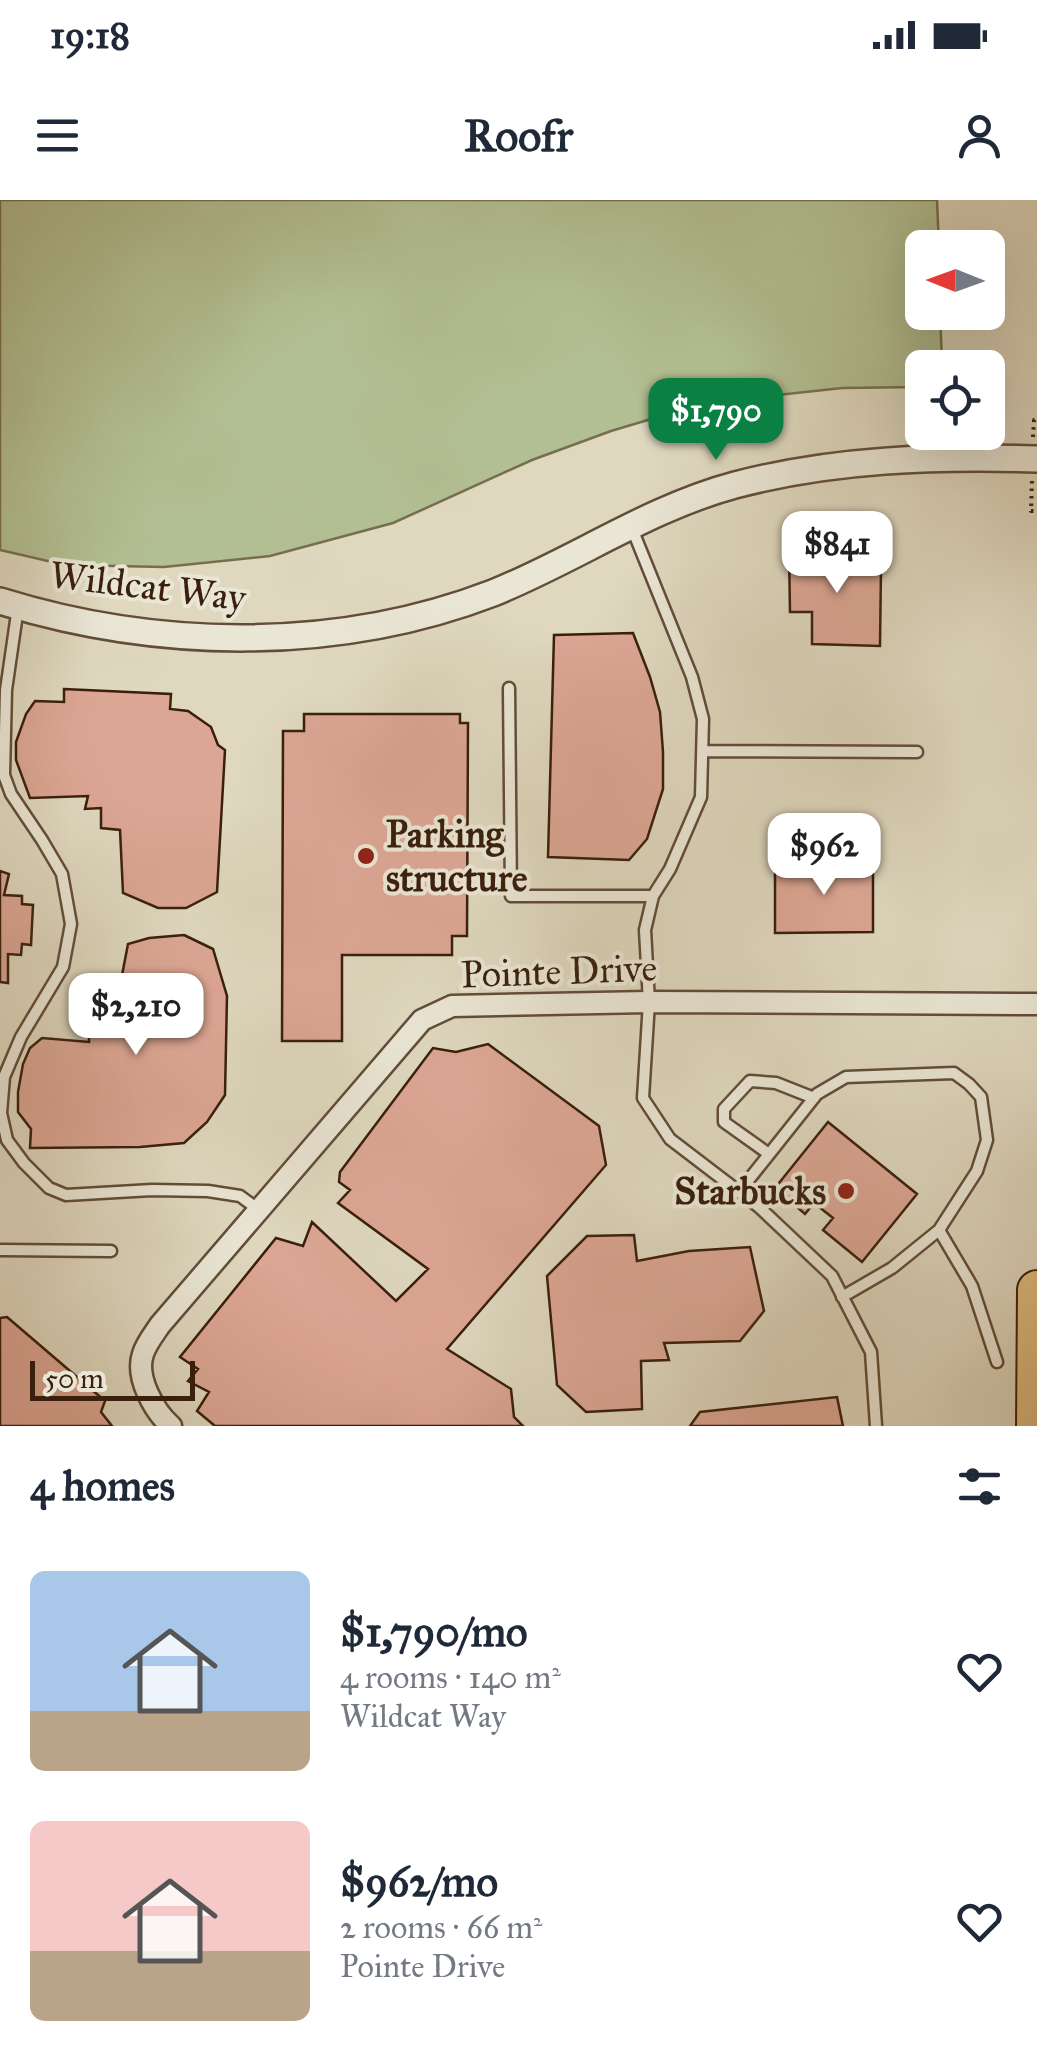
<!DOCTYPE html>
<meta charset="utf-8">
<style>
body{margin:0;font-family:"IM FELL Great Primer",serif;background:#f2f2f3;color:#1f2937;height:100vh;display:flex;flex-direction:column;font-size:38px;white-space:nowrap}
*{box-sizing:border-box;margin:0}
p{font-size:32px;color:#747a83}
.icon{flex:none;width:55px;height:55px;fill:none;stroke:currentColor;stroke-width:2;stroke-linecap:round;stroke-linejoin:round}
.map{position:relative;height:1226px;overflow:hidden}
.drawer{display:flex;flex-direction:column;background:#fff;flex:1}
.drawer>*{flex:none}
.needle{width:65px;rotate:271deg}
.fabs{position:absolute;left:905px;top:30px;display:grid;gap:20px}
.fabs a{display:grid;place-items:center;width:100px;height:100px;border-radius:15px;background:#fff;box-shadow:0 10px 40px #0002;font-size:50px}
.scale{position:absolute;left:30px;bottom:25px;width:165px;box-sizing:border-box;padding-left:10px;border:5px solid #391f0c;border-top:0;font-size:28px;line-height:35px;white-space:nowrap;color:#391f0c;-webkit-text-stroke:8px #eae6d5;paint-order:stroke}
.price{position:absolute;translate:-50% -85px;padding:0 22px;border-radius:20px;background:#fff;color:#222;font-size:32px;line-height:65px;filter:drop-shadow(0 2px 5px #0008)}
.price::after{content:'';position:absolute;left:50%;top:60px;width:30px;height:22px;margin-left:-15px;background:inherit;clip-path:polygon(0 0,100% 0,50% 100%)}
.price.active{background:#0b8043;color:#fff}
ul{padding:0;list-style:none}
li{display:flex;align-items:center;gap:30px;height:250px;padding:0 30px}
li span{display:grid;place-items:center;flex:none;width:280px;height:200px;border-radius:15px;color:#555}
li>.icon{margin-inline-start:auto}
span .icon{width:120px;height:120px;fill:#fffc;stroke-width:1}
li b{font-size:42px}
h2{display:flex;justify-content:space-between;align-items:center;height:120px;padding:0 30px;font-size:42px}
.status{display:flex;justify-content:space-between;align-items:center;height:70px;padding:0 50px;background:#fff;direction:ltr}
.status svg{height:28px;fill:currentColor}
header{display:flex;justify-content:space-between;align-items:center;height:130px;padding:0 30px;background:#fff;font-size:45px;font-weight:700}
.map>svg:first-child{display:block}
</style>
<div class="status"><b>19:18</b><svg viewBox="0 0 49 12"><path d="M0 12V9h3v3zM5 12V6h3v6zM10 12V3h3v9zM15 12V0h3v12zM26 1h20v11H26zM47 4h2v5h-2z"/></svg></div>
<header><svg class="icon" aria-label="menu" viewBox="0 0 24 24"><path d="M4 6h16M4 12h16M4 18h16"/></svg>Roofr<svg class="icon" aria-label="person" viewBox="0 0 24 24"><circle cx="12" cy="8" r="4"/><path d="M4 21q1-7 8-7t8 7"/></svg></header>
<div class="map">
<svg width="1037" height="1226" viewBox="0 0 1037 1226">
<rect width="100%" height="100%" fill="#dfd8bf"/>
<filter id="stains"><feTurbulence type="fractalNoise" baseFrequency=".002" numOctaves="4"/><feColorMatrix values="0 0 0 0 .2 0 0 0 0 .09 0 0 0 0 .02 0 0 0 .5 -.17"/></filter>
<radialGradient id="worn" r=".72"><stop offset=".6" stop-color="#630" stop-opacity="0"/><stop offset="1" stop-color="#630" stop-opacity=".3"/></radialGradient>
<path fill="#b2bf92" stroke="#766f4f" stroke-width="2.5" d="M0,0H937L939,47L922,48V112L940,113L942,161L935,167L922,168V182L918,187L842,188L705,203L611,231L532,260L393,323L270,356L164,367L65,365L0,350Z"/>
<path fill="#dca694" stroke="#391f0c" stroke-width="2.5" d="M789,349L867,351L865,368H881L880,446L812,444V412H790Z
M633,433L650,477L660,512L663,552V589L647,639L629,660L548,657L554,435Z
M64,489L171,494L170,509L188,511L211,527L218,545L225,550L217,692L186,708H158L123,693L120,630L101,628V608L85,609L88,596L30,598L16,560V542L26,514L35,501L64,502Z
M304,514H460V523H468L467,736H452V755H342V841H282L283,531H304Z
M775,663H873V732L775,733Z
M0,671L9,674L4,695L22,696V704L33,705L31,745L22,744L21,755L8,754V783L0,782Z
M184,735L213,749L227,796L225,895L207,922L184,943L140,947L30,948L31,929L18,912V892L23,864L30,848L42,838L89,842V826L109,812L118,796L128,744L149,738Z
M488,844L599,926L606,965L447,1149L511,1189L514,1217L523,1226H215L197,1211L209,1192L188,1181L198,1169L180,1157L276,1038L303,1046L312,1022L396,1101L428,1069L338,1003L350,990L339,982L340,972L433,848L456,852Z
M828,922L917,994L862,1062L823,1030L833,1018L814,1003L805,1014L775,988Z
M634,1035L637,1061L689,1051L750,1047L764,1111L740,1141L664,1143L669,1160L641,1161L642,1209L586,1212L557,1185L547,1076L587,1036Z
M7,1117L105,1201L101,1212L112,1226H0V1118Z
M837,1197L843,1226H690L700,1212Z"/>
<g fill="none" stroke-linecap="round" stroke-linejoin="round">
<defs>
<path id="service" d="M631,326L692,477L703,519L701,597L670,669L653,696L645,730L649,802L643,898L670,939L759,1007L832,1076L871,1152L876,1226
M18,407L6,490L4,575L11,594L42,640L62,674L71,724L63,767L21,837L4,877L1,913L7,940L24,963L49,988L66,995L152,990L208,991L240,996L259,1010
M509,488L511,696H653
M703,551L917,552
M769,954L724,922V909L750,881L776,883L814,898
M739,992L817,894L846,877L954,873L969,884L981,897L987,940L977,971L939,1030
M0,1050L111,1051
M842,1097L892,1068L939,1030L972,1086L997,1162"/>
<path id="minor" d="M171,1226C154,1211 135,1177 143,1154C146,1144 154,1134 160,1125L422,820L452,806L649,802L1037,804"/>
<path id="tertiary" d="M0,401C158,450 337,453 493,393C575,360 649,308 735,285C834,259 935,256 1037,259"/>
<path id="motorway" d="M1036,1226L1037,1090"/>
</defs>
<use href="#service" stroke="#624d39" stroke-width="15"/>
<use href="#minor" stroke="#624d39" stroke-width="25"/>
<use href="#tertiary" stroke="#624d39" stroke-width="30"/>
<use href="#motorway" stroke="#391f0c" stroke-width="42"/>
<path stroke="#391f0c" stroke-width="4" stroke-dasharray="2.5 5" stroke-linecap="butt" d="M1033,237L1034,220H1037
M1032,281L1031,311H1037"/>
<use href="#service" stroke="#eae6d5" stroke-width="10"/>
<use href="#minor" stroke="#eae6d5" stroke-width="20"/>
<use href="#tertiary" stroke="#eae6d5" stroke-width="25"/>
<use href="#motorway" stroke="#e0bc80" stroke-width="38"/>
</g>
<g fill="#8f2418" stroke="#eae6d5" stroke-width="4">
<circle cx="366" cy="656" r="10"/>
<circle cx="846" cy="991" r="10"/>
</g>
<g text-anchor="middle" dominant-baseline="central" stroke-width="8" stroke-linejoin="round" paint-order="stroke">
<g font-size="38" fill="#391f0c" stroke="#eae6d5">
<text transform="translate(148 386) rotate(7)">Wildcat Way</text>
<text transform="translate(559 771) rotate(-2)">Pointe Drive</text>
</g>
<g font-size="38" font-weight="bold" fill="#391f0c" stroke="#eae6d5" text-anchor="start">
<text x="386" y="634">Parking<tspan x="386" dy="44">structure</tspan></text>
<text x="826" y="991" text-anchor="end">Starbucks</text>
</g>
</g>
<rect width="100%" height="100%" filter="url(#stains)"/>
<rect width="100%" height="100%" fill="url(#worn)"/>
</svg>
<div class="fabs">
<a><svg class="needle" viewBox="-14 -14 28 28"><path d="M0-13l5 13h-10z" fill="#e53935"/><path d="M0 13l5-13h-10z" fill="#747a83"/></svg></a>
<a><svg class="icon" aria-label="locate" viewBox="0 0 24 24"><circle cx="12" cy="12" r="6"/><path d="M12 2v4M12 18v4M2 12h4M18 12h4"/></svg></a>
</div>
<div class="scale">50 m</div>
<b class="price active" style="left:716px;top:263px">$1,790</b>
<b class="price" style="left:837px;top:396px">$841</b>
<b class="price" style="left:824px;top:698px">$962</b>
<b class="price" style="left:136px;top:858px">$2,210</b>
</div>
<section class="drawer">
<h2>4 homes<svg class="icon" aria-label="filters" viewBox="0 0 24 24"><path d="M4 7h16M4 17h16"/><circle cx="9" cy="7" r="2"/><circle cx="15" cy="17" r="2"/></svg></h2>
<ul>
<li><span style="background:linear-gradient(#a9c7e8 70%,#b9a48a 0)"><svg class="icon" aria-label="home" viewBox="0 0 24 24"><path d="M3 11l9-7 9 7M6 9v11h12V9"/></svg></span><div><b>$1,790/mo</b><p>4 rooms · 140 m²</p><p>Wildcat Way</p></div><svg class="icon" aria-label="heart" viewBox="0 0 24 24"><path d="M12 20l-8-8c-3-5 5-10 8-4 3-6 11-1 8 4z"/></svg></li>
<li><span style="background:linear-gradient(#f6c9c9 65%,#b9a48a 0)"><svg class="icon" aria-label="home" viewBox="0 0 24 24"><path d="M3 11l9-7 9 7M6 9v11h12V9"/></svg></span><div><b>$962/mo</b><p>2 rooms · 66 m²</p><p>Pointe Drive</p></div><svg class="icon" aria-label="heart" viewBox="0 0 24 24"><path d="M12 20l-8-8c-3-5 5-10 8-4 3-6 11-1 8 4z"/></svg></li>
</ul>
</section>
